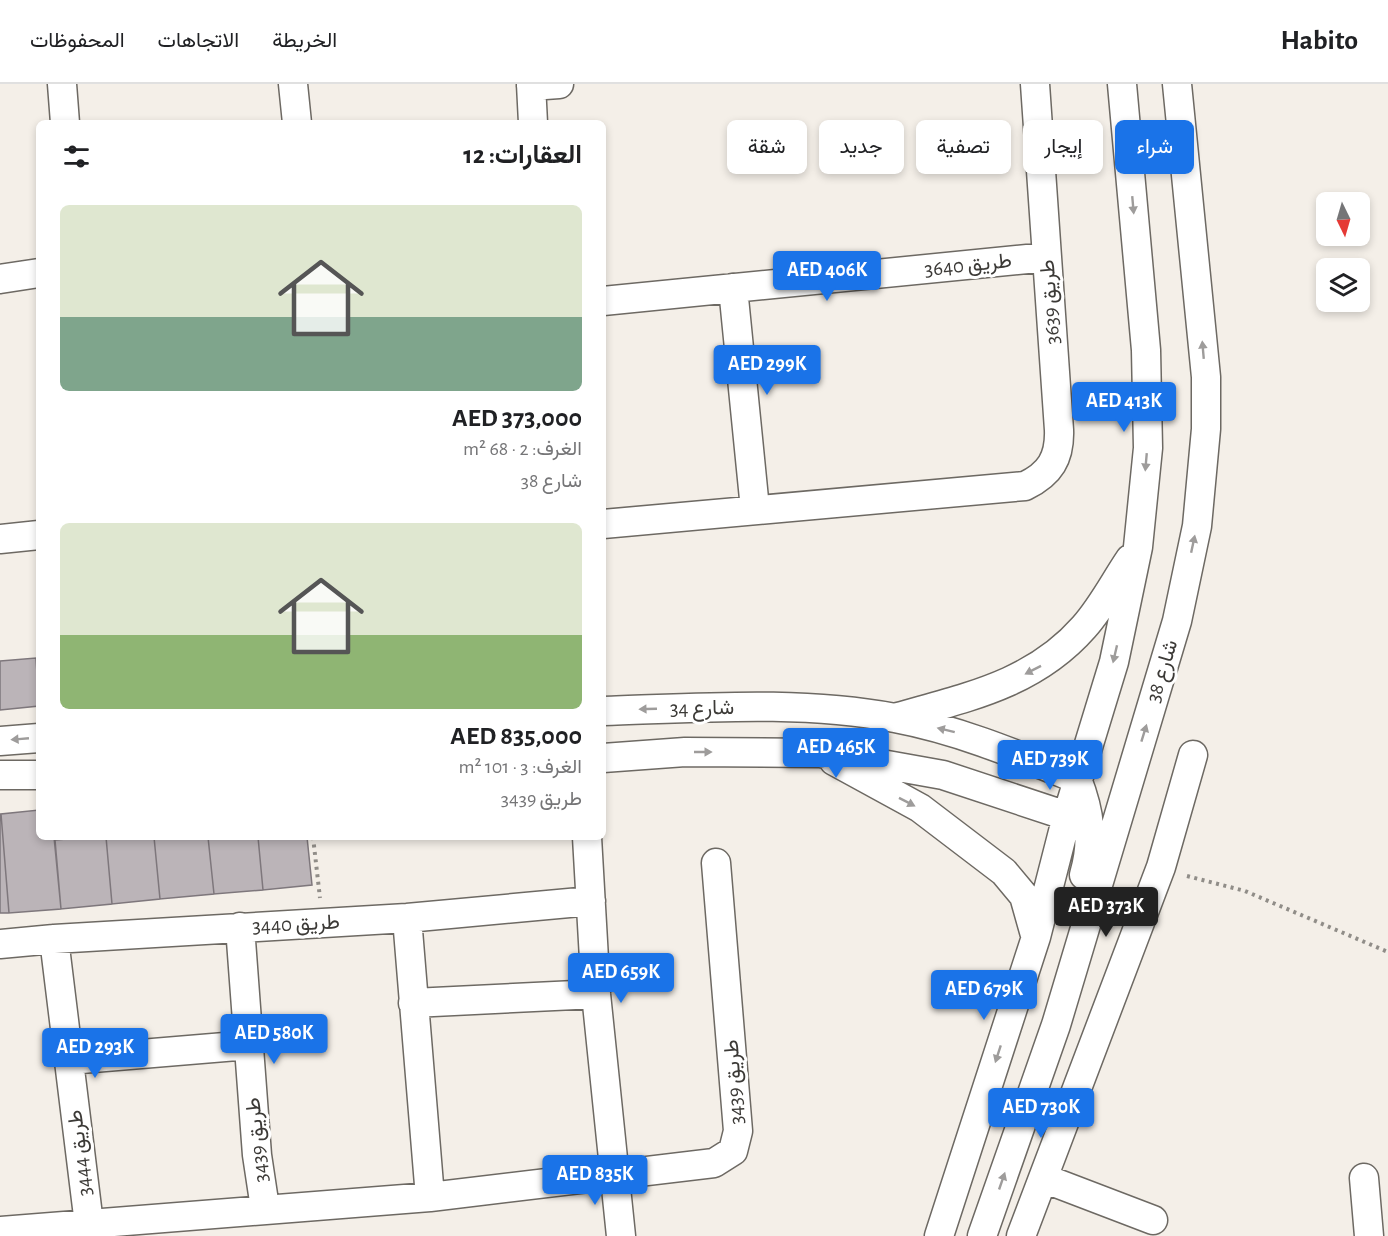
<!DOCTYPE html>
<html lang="ar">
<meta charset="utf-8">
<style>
body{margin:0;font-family:"Alegreya Sans",Vazirmatn,sans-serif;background:#f6f6f6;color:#202124;direction:rtl;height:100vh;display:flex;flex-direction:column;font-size:22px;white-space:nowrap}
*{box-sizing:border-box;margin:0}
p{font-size:20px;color:#757577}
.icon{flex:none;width:33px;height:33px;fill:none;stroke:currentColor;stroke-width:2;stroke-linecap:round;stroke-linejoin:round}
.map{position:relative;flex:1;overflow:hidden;direction:ltr}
.drawer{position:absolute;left:36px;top:36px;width:570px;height:720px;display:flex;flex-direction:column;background:#fff;border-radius:9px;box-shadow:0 3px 9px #0003;direction:rtl}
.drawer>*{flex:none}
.hud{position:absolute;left:624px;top:36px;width:570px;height:54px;direction:rtl;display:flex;gap:12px}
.needle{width:39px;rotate:175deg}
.buttons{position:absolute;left:1316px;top:108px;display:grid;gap:12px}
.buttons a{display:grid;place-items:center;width:54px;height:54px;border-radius:9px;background:#fff;box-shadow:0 3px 9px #0003;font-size:30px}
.price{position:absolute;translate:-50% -51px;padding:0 14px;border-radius:6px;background:#1a73e8;color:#fff;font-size:20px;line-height:39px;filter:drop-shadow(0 2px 3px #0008)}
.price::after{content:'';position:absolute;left:50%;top:36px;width:18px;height:14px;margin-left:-9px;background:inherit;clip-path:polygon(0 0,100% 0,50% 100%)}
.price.active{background:#222;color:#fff}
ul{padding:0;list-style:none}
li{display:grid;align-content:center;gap:12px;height:318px;padding:0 24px}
li span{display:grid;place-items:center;height:186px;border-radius:9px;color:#555}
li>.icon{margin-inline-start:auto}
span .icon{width:108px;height:108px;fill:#fffc;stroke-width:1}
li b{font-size:26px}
h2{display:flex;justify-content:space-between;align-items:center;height:72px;padding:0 24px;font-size:26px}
.chip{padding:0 21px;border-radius:9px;background:#fff;box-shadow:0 3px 9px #0003;font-size:21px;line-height:54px}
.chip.active{background:#1a73e8;color:#fff}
header{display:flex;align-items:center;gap:36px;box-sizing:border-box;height:84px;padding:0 30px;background:#fff;border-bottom:2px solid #e0e0e0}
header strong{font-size:28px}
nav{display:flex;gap:33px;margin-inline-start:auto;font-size:21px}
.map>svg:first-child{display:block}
</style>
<header>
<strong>Habito</strong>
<nav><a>الخريطة</a><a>الاتجاهات</a><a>المحفوظات</a></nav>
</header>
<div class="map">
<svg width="1388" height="1152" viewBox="0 0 1388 1152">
<rect width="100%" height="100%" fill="#f4efe8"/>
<path fill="#bbb4b8" stroke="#7e777c" stroke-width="1.5" d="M36,574L39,622L0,626V577Z
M39,726V753H54L61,825L9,829L1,730Z
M1,730L9,829H0V730Z
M89,753H106L112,820L61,825L55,756Z
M106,753H154L160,815L112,820Z
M154,753H208L214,810L160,815Z
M208,753H258L263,806L214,810Z
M258,753H307L312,801L263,806Z"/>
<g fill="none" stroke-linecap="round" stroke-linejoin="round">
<defs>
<path id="minor" d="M62,0L65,39
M293,0L297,39
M531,0L533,39
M531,2L559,0
M0,195L39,189
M733,204L755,425
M603,217L1047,173
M603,440L1025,402C1050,390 1060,374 1059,346L1035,0
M0,455L39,451
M603,627C700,624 800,616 895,634C959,646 1018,671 1077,695C1090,728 1094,757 1084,791
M898,633C968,613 1034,600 1084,543C1102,523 1115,497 1130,475
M0,657L39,654
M603,674L685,668L820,669L943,691L1067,732L1084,731
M834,677L920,724L1004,788L1024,812L1035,851
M0,691H39
M587,753L596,910L621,1152
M407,834L430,1113
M240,843L257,1071L265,1124
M54,855L89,1140
M0,860L54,855L407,834L591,817
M413,919L596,910
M69,976L249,961
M1043,1094L1153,1136
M1364,1094L1369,1152
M0,1147L430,1113L714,1079L733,1067L738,1047L716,779
M939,1152L1036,853L1067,732L1114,578L1138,463L1148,364L1146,266L1122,0
M982,1152L1056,941L1177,537L1197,442L1206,345V293L1177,0
M1021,1152L1161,783L1193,671"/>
</defs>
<use href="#minor" stroke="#6d6963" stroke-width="31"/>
<path stroke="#908d88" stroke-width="4" stroke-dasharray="3 4.5" stroke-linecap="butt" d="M313,753L320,814
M1187,792L1245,807L1388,868"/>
<use href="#minor" stroke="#fff" stroke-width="28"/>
</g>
<defs><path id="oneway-solid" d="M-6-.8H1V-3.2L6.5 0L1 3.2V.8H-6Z" transform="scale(1.5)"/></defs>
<g fill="#9e9c9b">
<use href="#oneway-solid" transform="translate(1133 121) rotate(85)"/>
<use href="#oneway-solid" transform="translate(1203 266) rotate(-95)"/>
<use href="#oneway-solid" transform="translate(1146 378) rotate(95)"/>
<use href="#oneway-solid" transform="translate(1193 460) rotate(-78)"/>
<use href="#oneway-solid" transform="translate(1115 570) rotate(103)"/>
<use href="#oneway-solid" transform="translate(1033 586) rotate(153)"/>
<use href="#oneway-solid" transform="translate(648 625) rotate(178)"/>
<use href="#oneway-solid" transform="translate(946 646) rotate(-166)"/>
<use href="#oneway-solid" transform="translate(1144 649) rotate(-73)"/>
<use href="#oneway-solid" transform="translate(20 655) rotate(175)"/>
<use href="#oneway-solid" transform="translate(703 668)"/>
<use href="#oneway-solid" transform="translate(907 718) rotate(27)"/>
<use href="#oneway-solid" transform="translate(998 970) rotate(108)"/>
<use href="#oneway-solid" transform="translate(1002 1097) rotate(-71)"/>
</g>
<g text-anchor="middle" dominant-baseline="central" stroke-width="6" stroke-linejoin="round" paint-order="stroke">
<g font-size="21" fill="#3c3a37" stroke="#fff">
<text transform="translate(968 181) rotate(-6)">طريق 3640</text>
<text transform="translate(1050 218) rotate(-94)">طريق 3639</text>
<text transform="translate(1162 587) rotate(-73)">شارع 38</text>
<text transform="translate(702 624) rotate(-1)">شارع 34</text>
<text transform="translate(296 840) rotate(-3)">طريق 3440</text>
<text transform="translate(734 998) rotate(-94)">طريق 3439</text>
<text transform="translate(257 1056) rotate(-96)">طريق 3439</text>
<text transform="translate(80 1069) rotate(-97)">طريق 3444</text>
</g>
</g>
</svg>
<div class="buttons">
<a><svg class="needle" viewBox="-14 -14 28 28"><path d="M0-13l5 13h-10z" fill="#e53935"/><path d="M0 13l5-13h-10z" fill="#757577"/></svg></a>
<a><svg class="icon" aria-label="layers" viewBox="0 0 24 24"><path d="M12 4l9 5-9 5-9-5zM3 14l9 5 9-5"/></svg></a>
</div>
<b class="price" style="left:827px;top:218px">AED 406K</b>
<b class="price" style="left:767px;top:312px">AED 299K</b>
<b class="price" style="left:1124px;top:349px">AED 413K</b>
<b class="price" style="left:836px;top:695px">AED 465K</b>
<b class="price" style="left:1050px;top:707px">AED 739K</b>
<b class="price active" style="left:1106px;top:854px">AED 373K</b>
<b class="price" style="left:621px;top:920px">AED 659K</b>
<b class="price" style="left:984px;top:937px">AED 679K</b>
<b class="price" style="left:274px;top:981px">AED 580K</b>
<b class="price" style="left:95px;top:995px">AED 293K</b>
<b class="price" style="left:1041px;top:1055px">AED 730K</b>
<b class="price" style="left:595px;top:1122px">AED 835K</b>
<div class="hud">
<a class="chip active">شراء</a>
<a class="chip">إيجار</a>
<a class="chip">تصفية</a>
<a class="chip">جديد</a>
<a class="chip">شقة</a>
</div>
<section class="drawer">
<h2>العقارات: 12<svg class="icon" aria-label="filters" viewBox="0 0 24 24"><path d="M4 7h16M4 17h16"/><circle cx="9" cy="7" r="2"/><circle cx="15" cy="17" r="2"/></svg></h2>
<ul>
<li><span style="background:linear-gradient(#dfe7d0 60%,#7fa58c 0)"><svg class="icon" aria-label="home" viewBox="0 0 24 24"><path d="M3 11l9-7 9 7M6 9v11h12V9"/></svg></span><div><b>AED 373,000</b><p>الغرف: 2 · 68 m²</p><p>شارع 38</p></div></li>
<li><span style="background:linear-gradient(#dfe7d0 60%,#8fb573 0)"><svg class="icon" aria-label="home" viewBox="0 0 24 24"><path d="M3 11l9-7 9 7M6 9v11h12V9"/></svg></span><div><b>AED 835,000</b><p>الغرف: 3 · 101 m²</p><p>طريق 3439</p></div></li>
</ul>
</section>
</div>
